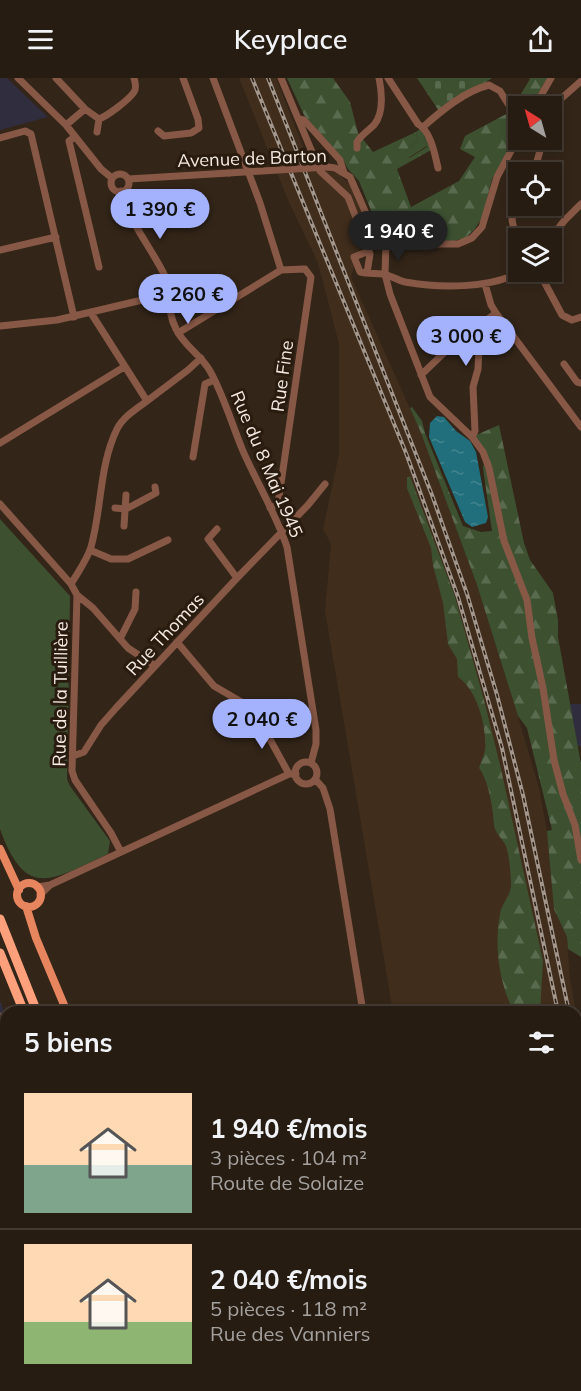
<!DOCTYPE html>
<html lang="fr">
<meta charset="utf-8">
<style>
body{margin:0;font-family:Mulish,sans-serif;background:#2e251b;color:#f1f3f6;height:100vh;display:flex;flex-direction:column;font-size:22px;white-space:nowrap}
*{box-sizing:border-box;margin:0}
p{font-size:20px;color:#a4a19f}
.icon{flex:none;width:33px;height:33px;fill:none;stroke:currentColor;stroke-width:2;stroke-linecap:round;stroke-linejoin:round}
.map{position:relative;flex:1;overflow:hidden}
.panel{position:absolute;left:0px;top:928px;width:582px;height:386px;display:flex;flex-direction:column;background:#261c12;border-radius:18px 18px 0 0;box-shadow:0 3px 9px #0003,0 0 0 2px #423a32}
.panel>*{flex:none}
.needle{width:39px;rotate:323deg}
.controls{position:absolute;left:508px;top:18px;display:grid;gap:12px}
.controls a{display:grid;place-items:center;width:54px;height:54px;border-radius:0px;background:#261c12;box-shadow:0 3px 9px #0003,0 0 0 2px #423a32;font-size:30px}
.price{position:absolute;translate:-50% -51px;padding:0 14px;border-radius:21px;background:#a4b1fc;color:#111;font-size:20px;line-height:39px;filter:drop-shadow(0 2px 3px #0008)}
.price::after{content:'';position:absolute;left:50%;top:36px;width:18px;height:14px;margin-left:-9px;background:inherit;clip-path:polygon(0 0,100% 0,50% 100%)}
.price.active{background:#222;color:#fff}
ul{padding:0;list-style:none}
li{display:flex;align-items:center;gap:18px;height:150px;padding:0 24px}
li+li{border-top:2px solid #423a32}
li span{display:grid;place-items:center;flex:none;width:168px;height:120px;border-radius:0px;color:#555}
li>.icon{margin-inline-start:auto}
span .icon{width:72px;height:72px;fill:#fffc;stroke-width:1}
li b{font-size:26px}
h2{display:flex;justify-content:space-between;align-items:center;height:72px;padding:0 24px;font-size:26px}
header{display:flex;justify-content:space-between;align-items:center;height:78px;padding:0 24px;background:#261c12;font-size:27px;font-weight:600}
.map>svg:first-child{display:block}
</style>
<header><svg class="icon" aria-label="menu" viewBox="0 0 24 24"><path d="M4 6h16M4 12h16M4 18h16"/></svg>Keyplace<svg class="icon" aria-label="share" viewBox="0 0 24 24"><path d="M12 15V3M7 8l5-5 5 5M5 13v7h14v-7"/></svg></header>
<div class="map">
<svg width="581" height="1313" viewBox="0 0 581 1313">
<defs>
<pattern id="forest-firs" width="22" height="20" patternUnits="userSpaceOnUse" patternTransform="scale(1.5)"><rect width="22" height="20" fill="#3d5131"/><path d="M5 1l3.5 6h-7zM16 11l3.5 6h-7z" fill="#5a6a4f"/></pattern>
<pattern id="cemetery-stones" width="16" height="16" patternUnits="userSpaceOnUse" patternTransform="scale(1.5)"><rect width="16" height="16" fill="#3d5131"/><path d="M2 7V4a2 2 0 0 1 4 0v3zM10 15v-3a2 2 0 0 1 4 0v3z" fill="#5a6a4f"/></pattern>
<pattern id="water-ripples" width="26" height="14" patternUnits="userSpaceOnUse" patternTransform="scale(1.5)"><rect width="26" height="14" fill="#216f7c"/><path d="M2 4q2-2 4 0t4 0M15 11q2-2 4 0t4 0" fill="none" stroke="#42848e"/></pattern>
</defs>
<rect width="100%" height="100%" fill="#332518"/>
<path fill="#402d1c" d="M239,0H276L310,86L321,85L324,92L339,96L351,108L370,155L363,160L351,199L421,355L477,507L518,638L539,710L550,768L554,831L567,859L570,901L579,950L576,951V934H393L325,533L331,466L323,451L339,376V266L318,185L288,122Z
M576,956L581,979V1313H209L207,1308H576Z"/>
<path fill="#302d3e" d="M0,0H7L48,39L0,52Z
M570,626H581V668H577Z
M0,922L6,938V1308H118L120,1313H0Z"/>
<path fill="#3d5131" d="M420,51L425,56L424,60L427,68L408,80L405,74L418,62L416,54Z
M0,441L70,518L67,701L70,708L110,763L108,776C53,801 26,824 0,751Z"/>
<path fill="url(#forest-firs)" d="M287,0H333L350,24L358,55L373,74L416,54L418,62L405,74L409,80L427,69L424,60L425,56L433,71L397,91L411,129L459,103L475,79L460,71L465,58L510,34L530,1L529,0H547L531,28H519V52L492,101L482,140L474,152L465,160L453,163L397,162L383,157L379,152L359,103L348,91L343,81L304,37Z
M412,329L422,343L425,355L463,448L481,454L492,453L483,390L486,374L474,358L499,347L524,465L530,482L553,515L558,542V559L581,686V879L568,871L567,859L554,831L547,753L552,752L527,650L518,638L477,507L421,355L410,330Z
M410,398L455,519L483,618L501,691L543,883L540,934H514C499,905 494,869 500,836C501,826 511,818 511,807C511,798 509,772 505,766C501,759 495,755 494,747C493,731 489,703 479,690C481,684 484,677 485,672C487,648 477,612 458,599L457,581L448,566L443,525L433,487L431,470L407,410V400Z
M576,1036L581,1059V1287L576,1279Z"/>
<path fill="url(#cemetery-stones)" d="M417,0H492L439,33Z"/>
<path fill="url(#water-ripples)" d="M437,338L444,339L456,353L470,363L476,374L488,439L486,445L472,449L465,444L429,359L430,345Z"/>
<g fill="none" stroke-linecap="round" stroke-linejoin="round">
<path stroke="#885846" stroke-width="7" d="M18,0L66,47L101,91L112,100
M56,0L85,31L99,41C107,38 129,22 134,14C137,10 135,4 134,0
M213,0L260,125L281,192
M281,0L320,93L348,119L370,176L367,195
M388,0L418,46C431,53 435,77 438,90
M535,28L551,0
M552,32L554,27L581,3
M299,41L304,42L340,82L344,95
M66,47L85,31
M423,49C441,33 465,13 489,7L500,13L510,29
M158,53L164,58L191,55L199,50L198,41L183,0
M97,54L99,41
M75,59L69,63L99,189
M0,60L25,53L31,56L74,239
M357,70V64C361,57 368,53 374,47C384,35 382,15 379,0
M328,89L335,90L350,99L375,156L382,163L393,166H458L472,160L482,149L497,99L519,58
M534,94L543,62
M111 105a9 9 0 1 1 18 0a9 9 0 1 1-18 0Z
M128,101L229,95
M121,113C128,142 152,171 165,198C172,213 166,232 176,251C184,268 201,277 210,293C224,318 232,347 243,373C257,405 276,436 287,469L316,652V666L311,685
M551,160L564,143L581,126
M386,165L385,196L390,216L430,319L472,359L483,374L489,390L504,463L527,522L532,560L543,610L554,682L563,716L575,747L581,782
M0,172L56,159
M369,173L354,179L360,194C368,196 375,195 383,196C390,197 397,202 405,204C439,210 490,211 520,194
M539,194L562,237L572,242L581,239
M518,195L515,189L516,160L512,142L514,132L519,124
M485,206L491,227L496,235L581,349
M91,235L147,323L188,292L201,280
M0,248L57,242L168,216
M178,255L281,192
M564,286L577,304L581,305
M421,297L448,271L496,235
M472,359L475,353L473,309L478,291L479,271L484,263L505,249
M0,365L124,289
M193,379L205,306L214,302
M0,426L71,506L77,517L93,530L128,570L155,588
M115,430L126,431L156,415L155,409
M270,430L278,426L311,199L305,191L281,192
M124,448L126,417
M217,451L208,461L237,500
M90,472L111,481H128L168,462
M71,506C78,494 87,482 91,469C102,430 99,388 117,351C123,339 136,331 147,323
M77,517L72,693L75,702L111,755L121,774
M120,561L135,531L136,514
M177,564L214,608L250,629L261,645L289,696
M73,678L84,674L101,647L116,630L237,500L308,427L325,406
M295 695a11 11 0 1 1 22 0a11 11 0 1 1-22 0Z
M315,701L323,710L330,731L363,934
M37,809L50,807L289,696H296
M40,817L50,807
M0,938L6,954
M0,1002L6,1000
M0,1064L6,1062
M0,1197L6,1201
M130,1308L131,1313"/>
<path stroke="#e7855f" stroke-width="8" d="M0,771L19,812
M17 817a12 12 0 1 1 24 0a12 12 0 1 1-24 0Z
M26,828L36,860L67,934
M202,1308L203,1313"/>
<path stroke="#fea07b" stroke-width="9" d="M0,841L37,934
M0,875L24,934
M161,1308L163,1313
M174,1308L176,1313"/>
<defs>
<path id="rail" d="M252,0L406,375L458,519L502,670L558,934
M268,0L432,417L467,516L497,617L523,717L569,934
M576,969L581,993
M577,987L581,1008
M576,1001L581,1025
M576,1017L581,1040"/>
</defs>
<use href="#rail" stroke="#a3978d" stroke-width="4"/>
<use href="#rail" stroke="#291c0f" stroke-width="1.5" stroke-dasharray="4.5" stroke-linecap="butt"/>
<path stroke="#885846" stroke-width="7" d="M229,95L328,89"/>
</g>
<g text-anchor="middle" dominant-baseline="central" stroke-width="6" stroke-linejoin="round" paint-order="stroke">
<g font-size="18" fill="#f5ebe3" stroke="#291c0f">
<text transform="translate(252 80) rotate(-2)">Avenue de Barton</text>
<text transform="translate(282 298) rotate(-82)">Rue Fine</text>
<text transform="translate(267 386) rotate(67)">Rue du 8 Mai 1945</text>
<text transform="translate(165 556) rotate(-47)">Rue Thomas</text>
<text transform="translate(60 616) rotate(-89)">Rue de la Tuillière</text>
</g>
</g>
</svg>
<div class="controls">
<a><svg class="needle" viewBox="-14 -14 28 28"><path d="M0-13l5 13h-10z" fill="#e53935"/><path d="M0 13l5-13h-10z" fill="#a4a19f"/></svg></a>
<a><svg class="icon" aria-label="locate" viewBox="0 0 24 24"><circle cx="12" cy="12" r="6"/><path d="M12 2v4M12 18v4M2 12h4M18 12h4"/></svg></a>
<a><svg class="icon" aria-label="layers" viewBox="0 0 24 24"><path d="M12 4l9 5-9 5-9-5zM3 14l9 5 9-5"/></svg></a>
</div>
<b class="price" style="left:160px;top:162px">1 390 €</b>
<b class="price active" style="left:398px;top:184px">1 940 €</b>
<b class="price" style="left:188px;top:247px">3 260 €</b>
<b class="price" style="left:466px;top:289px">3 000 €</b>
<b class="price" style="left:262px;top:672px">2 040 €</b>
<section class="panel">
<h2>5 biens<svg class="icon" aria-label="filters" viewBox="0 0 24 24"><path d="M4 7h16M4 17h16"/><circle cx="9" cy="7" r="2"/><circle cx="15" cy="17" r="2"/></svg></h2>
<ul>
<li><span style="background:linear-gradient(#ffd9b3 60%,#7fa58c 0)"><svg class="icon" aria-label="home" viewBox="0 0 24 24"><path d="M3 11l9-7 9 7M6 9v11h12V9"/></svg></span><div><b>1 940 €/mois</b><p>3 pièces · 104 m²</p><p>Route de Solaize</p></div></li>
<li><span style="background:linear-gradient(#ffd9b3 65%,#8fb573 0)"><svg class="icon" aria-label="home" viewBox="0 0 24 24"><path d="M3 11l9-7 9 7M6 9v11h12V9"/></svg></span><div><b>2 040 €/mois</b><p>5 pièces · 118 m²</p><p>Rue des Vanniers</p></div></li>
</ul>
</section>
</div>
